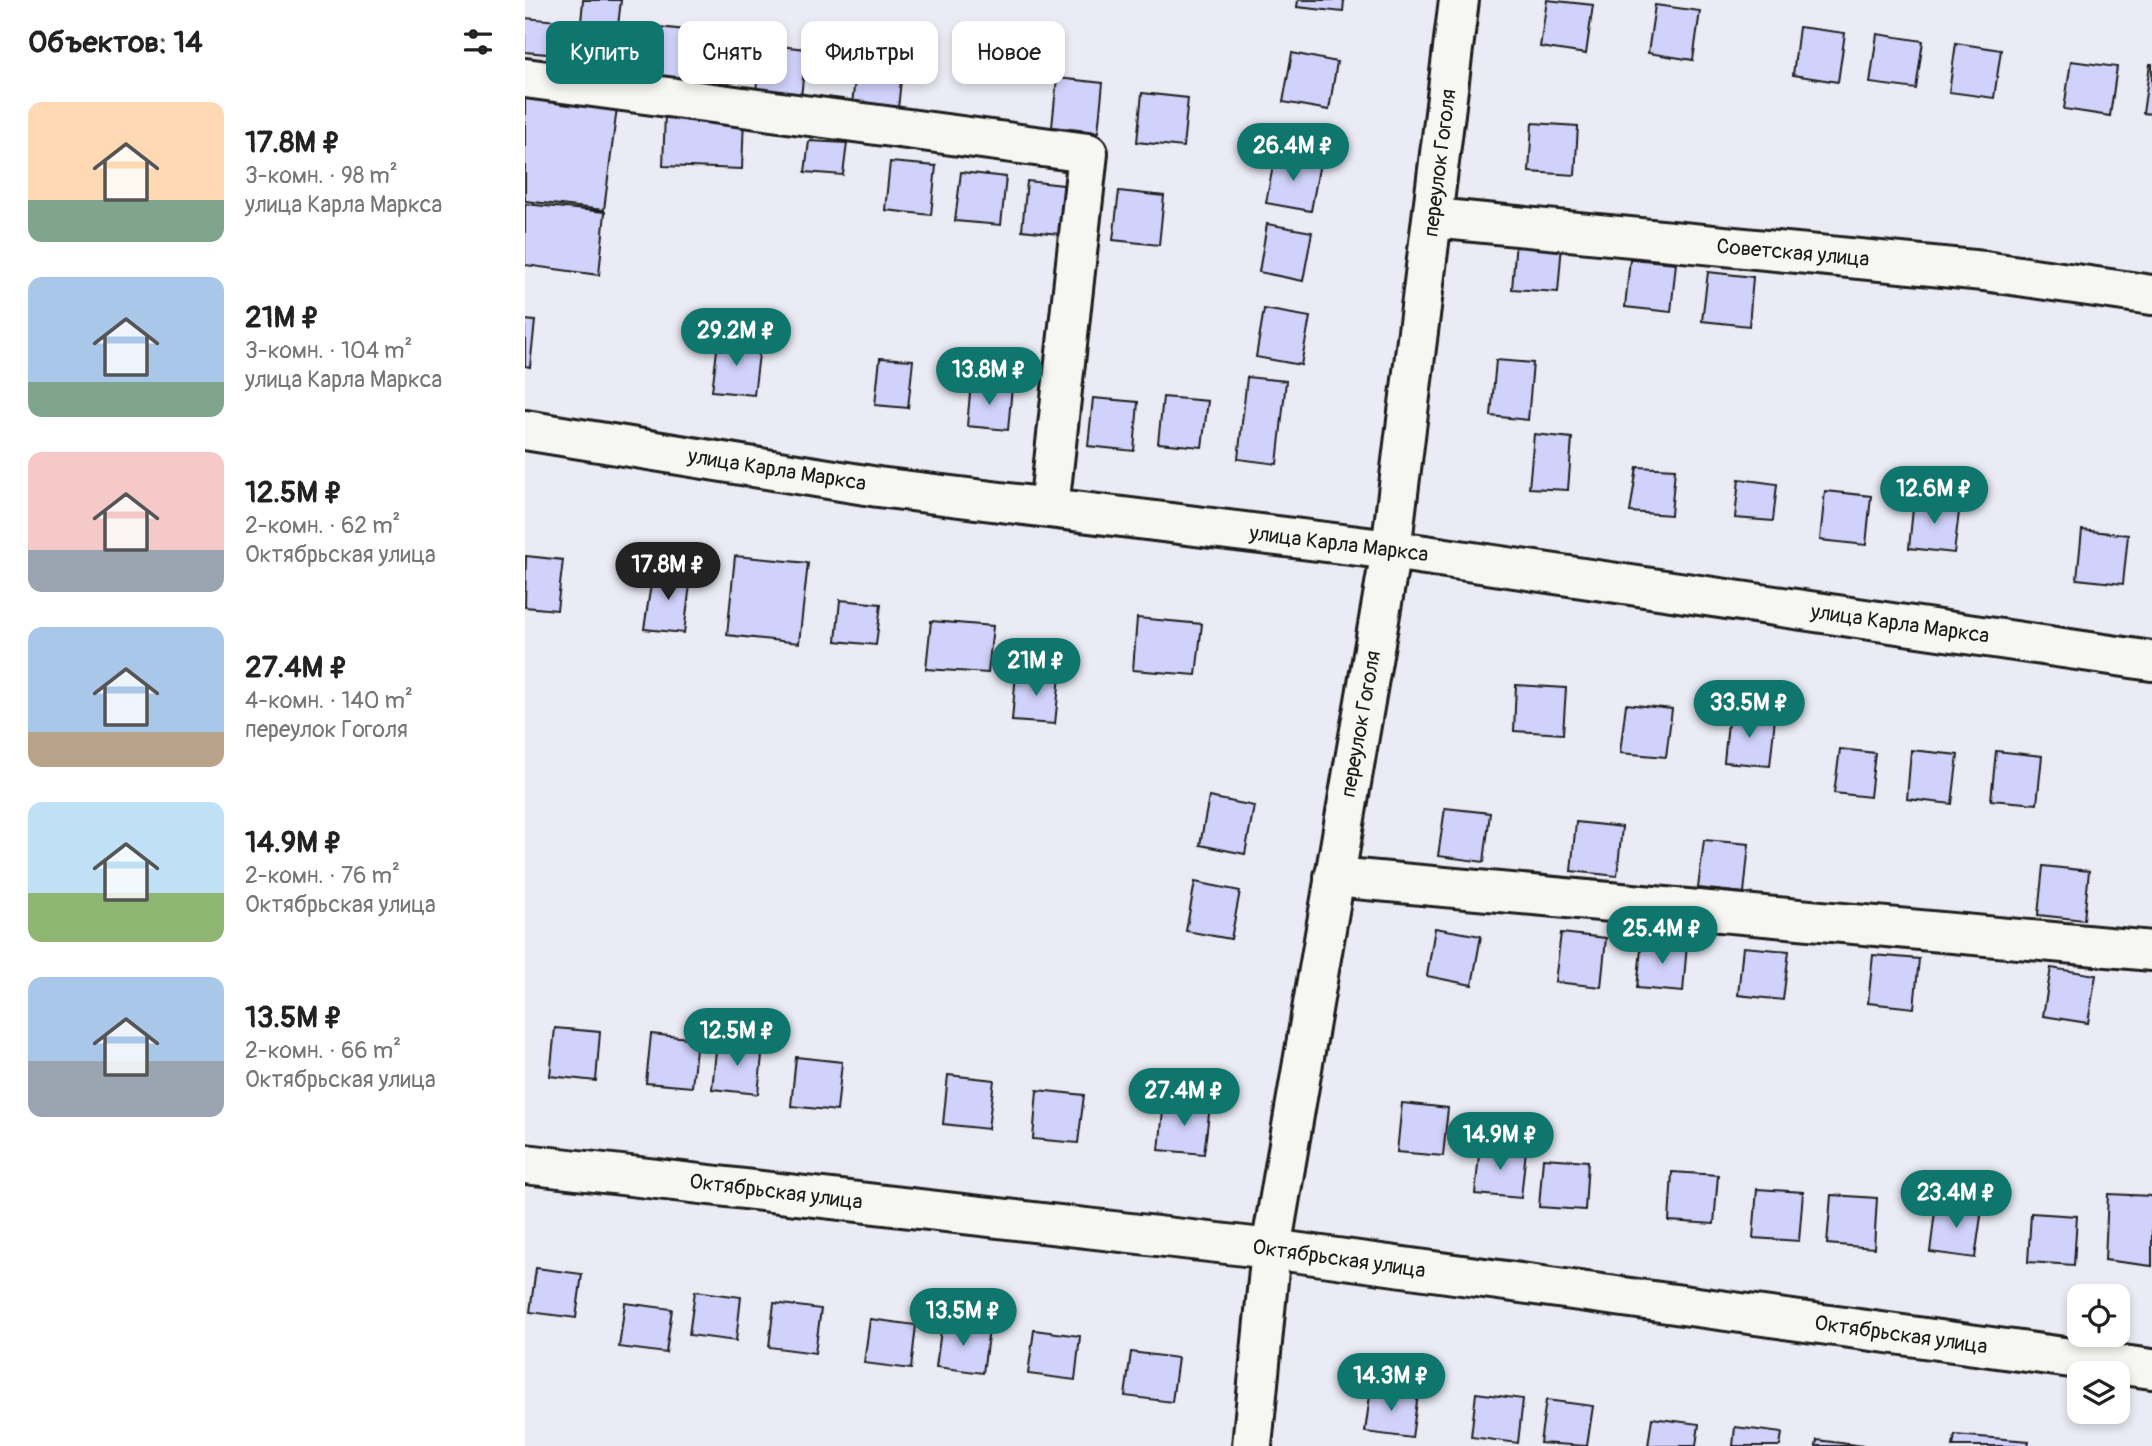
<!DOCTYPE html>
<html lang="ru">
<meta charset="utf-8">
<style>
body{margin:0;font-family:Pangolin,sans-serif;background:#f6f6f6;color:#222;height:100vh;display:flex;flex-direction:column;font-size:26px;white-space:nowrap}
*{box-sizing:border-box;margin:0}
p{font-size:23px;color:#767676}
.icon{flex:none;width:38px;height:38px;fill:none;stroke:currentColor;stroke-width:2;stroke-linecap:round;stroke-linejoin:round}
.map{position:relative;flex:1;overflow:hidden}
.sheet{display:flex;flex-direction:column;background:#fff;width:525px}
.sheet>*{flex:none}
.top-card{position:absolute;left:21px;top:21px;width:665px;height:63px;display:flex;gap:14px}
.fabs{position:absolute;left:1542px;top:1284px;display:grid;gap:14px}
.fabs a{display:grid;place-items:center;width:63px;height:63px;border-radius:14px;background:#fff;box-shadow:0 4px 10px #0003;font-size:35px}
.price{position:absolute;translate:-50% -60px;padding:0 16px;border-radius:24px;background:#0f766e;color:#fff;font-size:23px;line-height:46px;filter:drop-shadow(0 2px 4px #0008)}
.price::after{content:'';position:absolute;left:50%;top:42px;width:21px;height:16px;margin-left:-10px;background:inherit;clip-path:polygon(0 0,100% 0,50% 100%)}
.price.current{background:#222;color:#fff}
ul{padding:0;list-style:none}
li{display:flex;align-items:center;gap:21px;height:175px;padding:0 28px}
li span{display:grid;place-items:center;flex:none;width:196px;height:140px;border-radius:14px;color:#555}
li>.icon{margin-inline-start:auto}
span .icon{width:84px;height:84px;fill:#fffc;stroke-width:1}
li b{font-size:30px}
h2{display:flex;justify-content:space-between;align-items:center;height:84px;padding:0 28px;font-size:30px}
.chip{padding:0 24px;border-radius:14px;background:#fff;box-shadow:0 4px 10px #0003;font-size:24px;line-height:63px}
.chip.current{background:#0f766e;color:#fff}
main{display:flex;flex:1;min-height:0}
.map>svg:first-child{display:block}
</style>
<main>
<section class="sheet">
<h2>Объектов: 14<svg class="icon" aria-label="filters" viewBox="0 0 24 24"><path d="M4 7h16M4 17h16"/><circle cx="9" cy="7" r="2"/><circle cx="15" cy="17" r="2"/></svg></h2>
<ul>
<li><span style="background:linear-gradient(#ffd9b3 70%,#7fa58c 0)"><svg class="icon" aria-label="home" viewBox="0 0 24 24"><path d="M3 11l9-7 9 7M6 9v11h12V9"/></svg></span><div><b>17.8M ₽</b><p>3-комн. · 98 m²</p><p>улица Карла Маркса</p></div></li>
<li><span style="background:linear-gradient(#a9c7e8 75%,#7fa58c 0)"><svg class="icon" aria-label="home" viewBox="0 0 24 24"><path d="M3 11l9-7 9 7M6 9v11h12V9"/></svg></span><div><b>21M ₽</b><p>3-комн. · 104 m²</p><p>улица Карла Маркса</p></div></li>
<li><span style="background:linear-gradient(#f6c9c9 70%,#9aa5b1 0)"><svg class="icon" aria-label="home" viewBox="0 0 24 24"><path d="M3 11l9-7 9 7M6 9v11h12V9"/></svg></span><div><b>12.5M ₽</b><p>2-комн. · 62 m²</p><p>Октябрьская улица</p></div></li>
<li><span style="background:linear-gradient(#a9c7e8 75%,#b9a48a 0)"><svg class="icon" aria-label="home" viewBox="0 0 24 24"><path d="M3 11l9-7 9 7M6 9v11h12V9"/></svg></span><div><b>27.4M ₽</b><p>4-комн. · 140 m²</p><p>переулок Гоголя</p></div></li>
<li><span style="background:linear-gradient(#bfe0f5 65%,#8fb573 0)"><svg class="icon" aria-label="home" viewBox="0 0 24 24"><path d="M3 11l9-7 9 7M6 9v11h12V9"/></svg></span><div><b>14.9M ₽</b><p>2-комн. · 76 m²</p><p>Октябрьская улица</p></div></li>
<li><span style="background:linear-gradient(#a9c7e8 60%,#9aa5b1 0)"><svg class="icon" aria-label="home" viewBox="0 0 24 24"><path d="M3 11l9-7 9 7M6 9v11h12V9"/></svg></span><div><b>13.5M ₽</b><p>2-комн. · 66 m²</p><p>Октябрьская улица</p></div></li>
</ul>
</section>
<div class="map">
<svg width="1627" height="1446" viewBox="0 0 1627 1446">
<rect width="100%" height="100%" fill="#ebebf5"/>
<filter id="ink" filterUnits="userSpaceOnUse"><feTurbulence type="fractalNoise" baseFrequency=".0143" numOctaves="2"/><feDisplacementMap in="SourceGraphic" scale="14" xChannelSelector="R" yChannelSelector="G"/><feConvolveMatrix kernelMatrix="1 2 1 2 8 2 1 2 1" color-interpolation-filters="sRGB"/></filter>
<g filter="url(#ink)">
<path fill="#d0d2fb" stroke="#1c1c1c" stroke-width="2" d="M58,0H96L89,60L0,52V18L56,23Z
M773,0H819L818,12L772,7Z
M1022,0L1068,5L1061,54L1015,47Z
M1130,5L1175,11L1168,60L1123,53Z
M124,26L170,31L165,80L119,75Z
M1274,27L1320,33L1313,82L1268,75Z
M1352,34L1398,41L1391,89L1345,83Z
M1431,43L1476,50L1469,98L1424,92Z
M235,44L281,49L276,98L231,93Z
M767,53L812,62L804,110L758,102Z
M333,56L378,60L373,109L327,104Z
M1546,61L1592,67L1585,116L1539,109Z
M1625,64H1627V114L1618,113Z
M532,78L578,83L573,132L527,127Z
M0,91L93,100L79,210L0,201Z
M617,93L663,98L658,147L612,142Z
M140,114L219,118L217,169L138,166Z
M1007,123L1053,126L1050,175L1004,172Z
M284,141L322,143L318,175L280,172Z
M750,155L795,163L786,211L741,203Z
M365,162L411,166L406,215L360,210Z
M436,172L481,177L476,225L430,221Z
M502,181L547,186L543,235L497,230Z
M594,191L639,196L634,245L588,240Z
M0,204L80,212L74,275L0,265Z
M742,224L787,232L778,281L734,272Z
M991,241L1037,244L1033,292L987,289Z
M1105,259L1151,263L1146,312L1100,307Z
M1183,272L1228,277L1224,326L1177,321Z
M739,309L785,317L776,365L731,357Z
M0,320L10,321L5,367L0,366Z
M193,342L235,346L229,395L187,391Z
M355,358L388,360L383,408L350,405Z
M971,360L1008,363L1003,420L966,416Z
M722,377L761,381L752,464L713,459Z
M446,383L487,387L483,430L442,426Z
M638,397L683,401L677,447L633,443Z
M568,398L613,402L609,451L563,446Z
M1009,434L1047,438L1043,490L1004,488Z
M1112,467L1150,469L1146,515L1105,512Z
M1214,479L1252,484L1248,521L1210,518Z
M1300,491L1346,496L1341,545L1295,540Z
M1389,499L1435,504L1429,553L1384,548Z
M1557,530L1603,535L1598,584L1552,579Z
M1,556L38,560L32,610L0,607Z
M210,556L283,563L274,643L202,635Z
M128,571L166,576L159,633L119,629Z
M315,600L356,604L351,645L311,641Z
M612,618L677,624L671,675L608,670Z
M406,621L468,626L463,673L401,669Z
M491,672L535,676L530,724L487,721Z
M991,685L1041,688L1038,734L989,731Z
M1101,704L1147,709L1141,757L1095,753Z
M1204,713L1250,718L1245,766L1199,762Z
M1315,749L1350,753L1345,797L1309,793Z
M1386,750L1433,755L1427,804L1382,799Z
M1471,751L1517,756L1512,804L1466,800Z
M684,797L729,806L720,854L675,845Z
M920,808L965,813L959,862L913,856Z
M1051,822L1097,827L1092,876L1046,871Z
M1179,840L1224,844L1219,893L1173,888Z
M1518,866L1564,871L1559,920L1513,915Z
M670,882L715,891L706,939L661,931Z
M910,928L956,936L947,985L902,976Z
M1036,933L1081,938L1076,987L1030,982Z
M1117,939L1162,944L1158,992L1112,988Z
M1218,947L1264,951L1258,1000L1213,995Z
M1348,955L1394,959L1389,1008L1343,1003Z
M1526,968L1571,975L1563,1023L1518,1016Z
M30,1028L75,1032L71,1081L25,1076Z
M126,1034L172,1039L167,1087L121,1083Z
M192,1041L238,1046L233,1094L187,1089Z
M271,1057L317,1062L312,1111L266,1106Z
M423,1075L469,1080L463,1129L418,1124Z
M512,1090L559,1095L553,1143L508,1139Z
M639,1101L685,1106L679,1154L634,1150Z
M877,1103L923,1108L918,1156L872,1152Z
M955,1145L1001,1150L996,1198L950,1194Z
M1018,1158L1063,1161L1060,1210L1014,1207Z
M1147,1172L1193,1175L1189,1224L1144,1221Z
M1232,1189L1278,1192L1274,1241L1228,1238Z
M1583,1194L1627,1196V1266L1580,1260Z
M1306,1195L1352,1198L1349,1248L1302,1244Z
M1411,1203L1457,1209L1450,1258L1405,1252Z
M1506,1213L1552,1216L1549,1265L1503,1262Z
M11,1268L57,1274L51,1318L5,1312Z
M170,1291L216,1297L211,1341L164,1335Z
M100,1303L147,1309L141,1353L94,1347Z
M249,1303L296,1309L290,1353L244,1347Z
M345,1319L391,1325L386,1369L339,1363Z
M417,1323L464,1329L458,1373L411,1367Z
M509,1330L555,1336L550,1380L503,1374Z
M606,1352L653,1358L647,1402L600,1396Z
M846,1388L893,1394L887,1438L840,1432Z
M951,1393L998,1399L993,1443L946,1437Z
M1021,1400L1068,1406L1062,1446L1015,1443Z
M1127,1418L1174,1424L1171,1446H1123Z
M1210,1427L1257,1433L1255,1446H1208Z
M1430,1435L1504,1441L1503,1446H1428Z
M1292,1440L1339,1446H1291Z"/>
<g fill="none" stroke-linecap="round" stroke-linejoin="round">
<defs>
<path id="minor" d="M0,78L563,153L524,508
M908,218L1459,271L1627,295
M0,430L353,487L866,550L1627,661
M809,877L1627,951
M0,1164L746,1249L1627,1369
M727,1446L746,1249L866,550L934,0"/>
</defs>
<use href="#minor" stroke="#1c1c1c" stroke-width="44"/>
<use href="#minor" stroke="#f6f6f2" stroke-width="38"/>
</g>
</g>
<g text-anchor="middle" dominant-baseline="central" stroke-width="6" stroke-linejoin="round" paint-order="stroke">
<g font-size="21" fill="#1c1c1c" stroke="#f6f6f2">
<text transform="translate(915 163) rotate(-83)">переулок Гоголя</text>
<text transform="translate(1268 253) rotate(5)">Советская улица</text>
<text transform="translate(252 470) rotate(9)">улица Карла Маркса</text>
<text transform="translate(814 544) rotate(7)">улица Карла Маркса</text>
<text transform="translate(1375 624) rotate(8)">улица Карла Маркса</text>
<text transform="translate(836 724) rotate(-80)">переулок Гоголя</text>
<text transform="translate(251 1192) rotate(7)">Октябрьская улица</text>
<text transform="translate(814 1259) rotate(8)">Октябрьская улица</text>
<text transform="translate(1376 1335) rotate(8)">Октябрьская улица</text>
</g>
</g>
</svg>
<div class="fabs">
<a><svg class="icon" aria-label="locate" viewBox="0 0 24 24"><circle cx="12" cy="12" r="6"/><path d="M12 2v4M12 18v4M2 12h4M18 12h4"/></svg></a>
<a><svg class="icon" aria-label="layers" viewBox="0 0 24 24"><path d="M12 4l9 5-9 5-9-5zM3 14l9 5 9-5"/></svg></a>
</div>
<b class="price" style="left:768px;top:183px">26.4M ₽</b>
<b class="price" style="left:211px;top:368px">29.2M ₽</b>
<b class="price" style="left:464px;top:407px">13.8M ₽</b>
<b class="price" style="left:1409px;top:526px">12.6M ₽</b>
<b class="price current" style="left:143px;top:602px">17.8M ₽</b>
<b class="price" style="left:511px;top:698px">21M ₽</b>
<b class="price" style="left:1224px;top:740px">33.5M ₽</b>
<b class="price" style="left:1137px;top:966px">25.4M ₽</b>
<b class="price" style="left:212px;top:1068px">12.5M ₽</b>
<b class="price" style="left:659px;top:1128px">27.4M ₽</b>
<b class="price" style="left:975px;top:1172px">14.9M ₽</b>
<b class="price" style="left:1431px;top:1230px">23.4M ₽</b>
<b class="price" style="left:438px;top:1348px">13.5M ₽</b>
<b class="price" style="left:866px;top:1413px">14.3M ₽</b>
<div class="top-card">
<a class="chip current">Купить</a>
<a class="chip">Снять</a>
<a class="chip">Фильтры</a>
<a class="chip">Новое</a>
</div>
</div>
</main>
